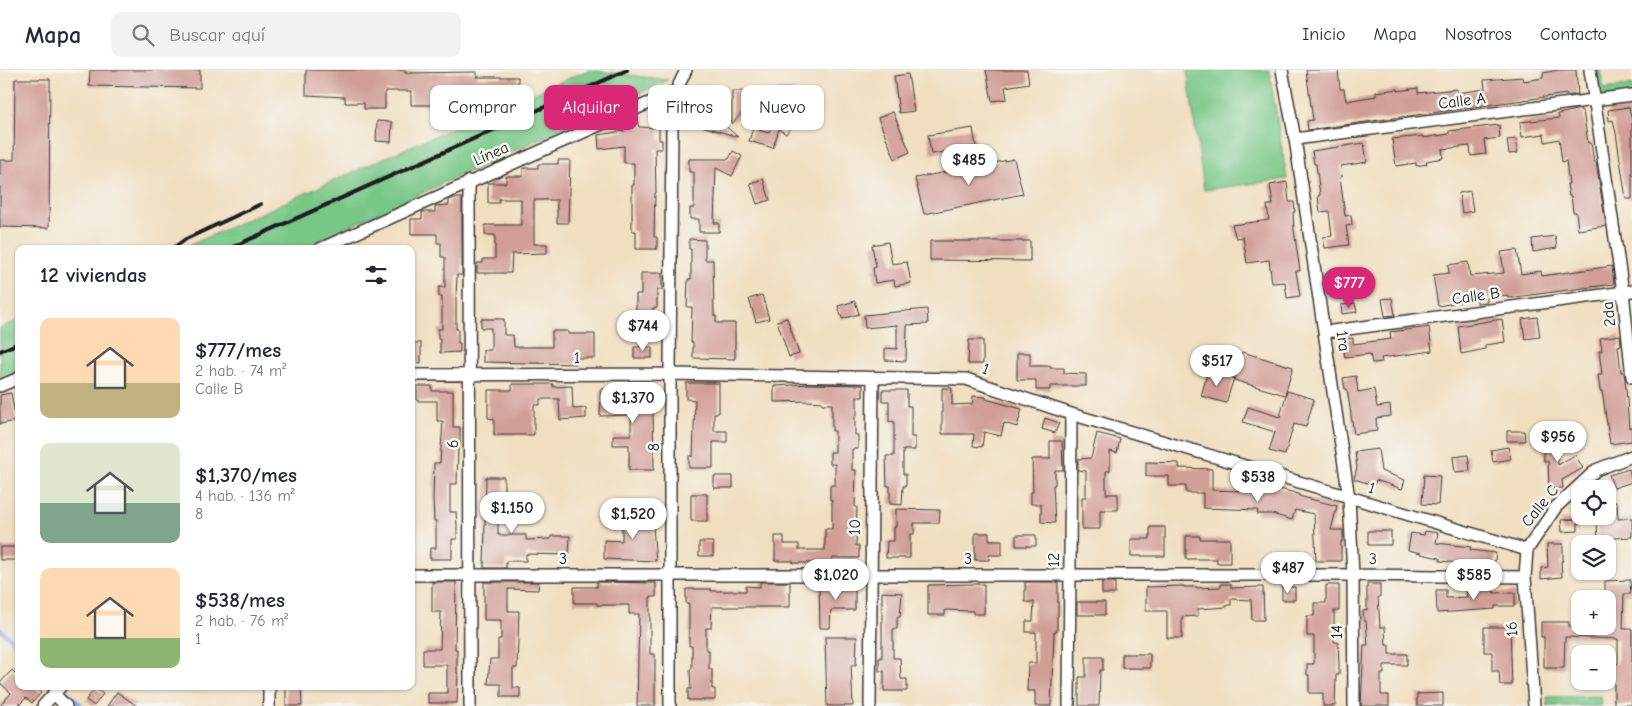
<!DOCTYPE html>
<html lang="es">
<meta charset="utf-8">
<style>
body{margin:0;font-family:"Comic Neue",sans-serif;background:#f2f2f3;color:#1f2937;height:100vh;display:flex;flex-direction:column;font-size:19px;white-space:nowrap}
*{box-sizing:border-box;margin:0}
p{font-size:16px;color:#747a83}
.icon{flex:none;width:28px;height:28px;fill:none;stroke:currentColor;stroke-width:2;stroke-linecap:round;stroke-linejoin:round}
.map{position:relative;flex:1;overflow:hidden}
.panel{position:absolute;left:15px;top:175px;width:400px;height:445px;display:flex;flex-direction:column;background:#fff;border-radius:10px;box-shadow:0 1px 4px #0004}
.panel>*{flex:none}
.guide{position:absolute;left:430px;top:15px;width:475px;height:45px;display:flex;gap:10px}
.controls{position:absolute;left:1571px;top:410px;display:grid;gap:10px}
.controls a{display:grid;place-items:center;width:45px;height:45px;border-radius:10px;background:#fff;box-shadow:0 1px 4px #0004;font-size:25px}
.price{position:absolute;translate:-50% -42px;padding:0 11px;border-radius:18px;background:#fff;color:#222;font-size:16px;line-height:32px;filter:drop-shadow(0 1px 2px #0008)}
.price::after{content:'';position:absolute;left:50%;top:30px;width:15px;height:11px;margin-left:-8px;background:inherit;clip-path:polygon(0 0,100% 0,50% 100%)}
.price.selected{background:#db2777;color:#fff}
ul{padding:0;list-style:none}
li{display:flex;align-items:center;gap:15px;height:125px;padding:0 25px}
li span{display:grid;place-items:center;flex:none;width:140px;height:100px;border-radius:10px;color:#555}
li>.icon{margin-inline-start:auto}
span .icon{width:60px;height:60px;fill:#fffc;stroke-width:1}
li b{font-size:21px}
h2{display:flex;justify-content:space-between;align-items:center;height:60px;padding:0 25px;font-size:21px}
.tag{padding:0 18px;border-radius:10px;background:#fff;box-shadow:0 1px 4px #0004;font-size:18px;line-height:45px}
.tag.selected{background:#db2777;color:#fff}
header{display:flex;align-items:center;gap:30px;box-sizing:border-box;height:70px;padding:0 25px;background:#fff;border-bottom:1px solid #e0e1e3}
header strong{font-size:24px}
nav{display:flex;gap:28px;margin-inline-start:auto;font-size:18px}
.search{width:350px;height:45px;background:#f2f2f3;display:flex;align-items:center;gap:12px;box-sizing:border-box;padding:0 18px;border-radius:10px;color:#747a83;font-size:19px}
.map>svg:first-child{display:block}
</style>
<header>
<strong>Mapa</strong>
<div class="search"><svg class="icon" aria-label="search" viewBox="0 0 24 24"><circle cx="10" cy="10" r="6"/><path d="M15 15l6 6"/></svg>Buscar aquí</div>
<nav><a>Inicio</a><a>Mapa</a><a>Nosotros</a><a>Contacto</a></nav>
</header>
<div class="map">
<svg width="1632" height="636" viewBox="0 0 1632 636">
<rect width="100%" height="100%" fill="#f6f6f2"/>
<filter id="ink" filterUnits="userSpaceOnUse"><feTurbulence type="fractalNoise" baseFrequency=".02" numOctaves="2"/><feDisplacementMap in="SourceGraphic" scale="10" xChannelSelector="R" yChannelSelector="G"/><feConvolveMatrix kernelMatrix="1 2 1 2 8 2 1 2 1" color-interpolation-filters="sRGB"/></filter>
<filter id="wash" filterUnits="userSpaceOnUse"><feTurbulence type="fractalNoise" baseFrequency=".0096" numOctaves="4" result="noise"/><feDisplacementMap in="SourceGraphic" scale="20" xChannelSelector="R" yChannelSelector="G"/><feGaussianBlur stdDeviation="1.12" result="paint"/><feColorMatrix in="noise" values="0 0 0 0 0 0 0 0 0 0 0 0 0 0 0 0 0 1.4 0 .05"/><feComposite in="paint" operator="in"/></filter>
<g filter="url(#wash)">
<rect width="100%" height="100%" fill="#f1dec0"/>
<path fill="#78c787" stroke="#4a7252" d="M588,0L668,10L300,179H181L411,76Z
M1187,0H1269L1287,109L1204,120Z
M1588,0H1600L1604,19L1632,15V30L1593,35Z
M19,250V305L0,313V258Z
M1600,626L1601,636H1548L1547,627Z"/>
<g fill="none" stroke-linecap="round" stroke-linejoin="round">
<path stroke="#6fa9df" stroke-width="4" d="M0,559L19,576
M68,623L82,636"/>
</g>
<g id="blocks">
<path fill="#d09e95" d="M90,0H200V18L89,16Z
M306,0H405V3L477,2V7H518V21H477V41H454V35H411V21H385V39H364V33H345V27L306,25Z
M986,0H1027L1029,13L1005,17L1007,29L992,31Z
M1306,0H1338L1340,19H1344L1346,31L1376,26V22L1398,19V21L1418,18V23L1457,19V23L1485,19L1484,10L1523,7L1524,11L1543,8V3L1558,0H1576L1578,24L1567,26V24L1308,60L1307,51L1313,50Z
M908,4L914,41L899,43L894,6Z
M15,9H50L49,158L0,157V90H14Z
M777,19H794V41H777Z
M732,21H752V31L732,54Z
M1629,37L1632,51V129H1626L1616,63L1613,50L1609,51L1608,40Z
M1580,39L1581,41H1583L1588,73H1591L1594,92H1596L1606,156L1578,160L1576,142H1573L1571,126H1569L1567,114H1569L1566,91L1562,92L1559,69L1545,72L1544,64L1522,67L1520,52L1559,48L1558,44Z
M777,42L781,46L785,44L783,47L793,55L786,64L779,59L773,78L749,71L753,58L768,63L777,51Z
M893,42L910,82L895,89L878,48Z
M715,47L738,67L682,50V48Z
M377,51L392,52L391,72L376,71Z
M638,52L639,57L659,58V70H662V79H655L656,123H655L654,167H657V179H636V161H632V115H634V93H624V76L599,79L598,65L624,61V53Z
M1499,55L1500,68L1484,70L1486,84L1471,86L1470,76L1442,79L1443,88L1426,91L1427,94L1416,96V93L1396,96L1392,69L1423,66V68L1449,64V61Z
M973,58L976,77L931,84L928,65Z
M1516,69L1518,83L1509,84L1507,70Z
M1364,73L1367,92L1341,96L1342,107H1340L1345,146L1351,145L1352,155L1346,156L1349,175L1325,178L1323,167L1332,166L1329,141L1320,142L1318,126L1320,125L1316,94H1314L1312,81Z
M733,81L742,86L732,106L716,98L714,153H719V162H699V149H690V138H694V102H689V89H729Z
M1014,89L1023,124L924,144L915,108Z
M558,90H570L568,153H557V130H534V174H547V183L512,184L511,203H477V193H483V189H495V165H485V155H521V129H499V133H488V113H506V106H523V98H538V94H558Z
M763,109L770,130L757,134L750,113Z
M1287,112L1289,132H1294L1295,142H1293L1294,160L1300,201H1296L1300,226L1287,228L1285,212L1272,213L1269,190L1247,193L1243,167L1236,168L1232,155L1269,150L1267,135H1273L1270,115Z
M1470,121L1473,141L1462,143L1459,123Z
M454,128H462V205H457L456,227V259H458V273H460V282L440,283V269H438V259H442V227H439V217H445V187H441V173H437V164H411V149H422V142H435V136L449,135V130Z
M1555,166L1557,178L1533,182L1532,169Z
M689,169L705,170V190H713L714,246H716V253H735V289L693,288V272H691L692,237H687L688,209H691V179H689Z
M930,171H1030V191L930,190Z
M888,172L892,194L907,192L911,213L895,216L894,210L875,213L873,198L876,197L872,175Z
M1517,180L1521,204L1541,201L1542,206L1612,196L1614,214L1508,228L1507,225L1487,228V232L1477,233V229L1438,236L1433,205L1449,203L1448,195L1468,192L1470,206L1504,203L1501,182Z
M1346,199L1348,210L1332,212L1330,201Z
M641,203H662V220H657V238H653V254H621V245H636V224H641Z
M762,225L769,249L756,252L749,229Z
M1392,228L1395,245L1385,246L1382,229Z
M855,231L859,244L842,249L838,236Z
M1355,233L1357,242L1342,244L1341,235Z
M927,239L928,254L907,255L906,291L885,290V278L897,279V255L865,258L864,245Z
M1537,247L1540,267L1525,269L1522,249Z
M787,248L799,284L789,287L777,251Z
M481,249H504V265H513L514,277H552V261H568V264H595V288H576V294L483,292V280H491V258H481Z
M1502,249L1505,272L1485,275V279L1461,284L1458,256Z
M1429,257L1432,281L1381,288L1382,292L1372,293L1370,284L1345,287L1342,269L1353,268V274L1391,269L1390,262Z
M1620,265L1621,275L1618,276L1621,302H1624L1626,318L1629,358L1632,357V371L1610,374L1602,321H1600L1598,305H1602L1599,281H1602L1600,268Z
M969,270H983V294H968Z
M411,273H421V293L411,292Z
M634,277H652V288H634Z
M1242,282L1293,297L1285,325L1234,310Z
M1017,283H1030V296H1050V298H1064V303L1086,304V316H1050V320H1036V310H1017Z
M1208,301L1234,308L1226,333L1201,326Z
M1356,306L1358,322L1374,319L1377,337L1390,335L1391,346L1376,348L1377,361L1354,364L1347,319H1345L1343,308Z
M686,313H719V343H714V361H727V372H713V398H689V386H693L695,330L686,329Z
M512,314H553V317L572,316L573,339L586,338V348L560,350L559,329H540V335H534V365H494V349L488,348V320H512Z
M810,314L863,315V327H857V345H855V365H858V379H852V400H856L855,437H857L856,476H859V488H832V493H793V491H775V466H784V474H799V480H825V459H832V430H830V415H835V394H830V382H835V361H832V334H822V332L810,331L774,332V316Z
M417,316H432V321H453V357H460V377H458L457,414H450V442H456L457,455V469H452V489H430V478H436V451H434L433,429L434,393H440L443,351H437V331H417Z
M942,318H952V335L972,334L973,326L986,327V329L1022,339L1017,357L1004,353L1001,366L984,362L982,377L973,376L974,364H942Z
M601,319L648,320V339H653L654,400H629V375H613V365H631V345L600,346Z
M882,320H907V336H911V367H915V380H903V404H906V416H903L902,435L890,434V416H887L886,386H894V351L889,352V331H882Z
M1287,321L1314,329L1306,357L1294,354L1285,385L1269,381L1275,362L1243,352L1248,337L1280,347Z
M11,323L16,351L0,354V325Z
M1045,348L1059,353L1055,363L1042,359Z
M1507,361H1524L1525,371H1507Z
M1097,363L1120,369L1117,383L1110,381V401H1106V424H1118V440H1100V459H1082V427H1086V401L1078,400V389L1091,388Z
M1556,364L1558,395L1575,385L1583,398L1562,410L1563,418L1549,419L1548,391H1544L1543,365Z
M1050,371H1062L1063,400H1055V415H1053L1055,453L1041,452V434H1031V422H1033L1032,389H1050Z
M1508,377L1511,389L1493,392L1491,380Z
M1378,379L1381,401L1405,410L1402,419L1376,410L1374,415L1354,409L1357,397L1355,382Z
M1468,385L1470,401L1455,402L1453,387Z
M1146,392L1179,393V398L1212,399V420L1239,421V412H1251V415L1276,418L1299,424V426L1337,436L1331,460H1343V471H1341V491H1316L1314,444L1295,440L1292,450L1272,444H1257L1258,440L1203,438V423H1186V416H1169V406H1146Z
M1629,399L1632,412L1614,418L1609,405Z
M1424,405L1440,406L1438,435L1422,434Z
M714,406H733V418H714Z
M486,407H504V436H498V465H526V470L551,469V466H570L569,485L526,484V491H506V498H484Z
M691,424H707V451H691Z
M1617,432L1618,449L1632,448V467L1598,469L1597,452L1608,451V433Z
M896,439L940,440L939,453H914V464H910V488H886L887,471H894V457H896Z
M622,445H652L656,491L604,489V470L622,471Z
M1578,449V461L1562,462L1561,450Z
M1150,457H1165V486H1131V469H1150Z
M1368,461H1391V475H1368Z
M1425,461L1438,463L1436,473L1471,477L1470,480L1496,483L1494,497L1440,491V488L1421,484V483L1408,480L1411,463L1424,465Z
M975,463H989V470H1002V485H989V490H975Z
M1016,465H1036V476H1016Z
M1186,466H1200V469H1230V493H1217V489H1186Z
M699,472H713V486H699Z
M1547,474H1563V491H1561L1562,507L1541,509V498L1548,497Z
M0,477H19V490H0Z
M1630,510L1631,524H1624L1623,559H1632V635H1614V608H1609V594H1618V569L1565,567L1564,598H1544V567H1541V552H1569V556H1608V529H1605V511Z
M432,512H456L455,579H457V603H458L457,633H428V623H447V595H423V579H440L441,542H432Z
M484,512H539L538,520L508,519V541H519L517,598H513V618H520V627H501V614H488L490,589H498V569H501V550H484Z
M597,512L656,513V527H650V584H655V636H637L639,544H629V535H597V533H574V517H597Z
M760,512H790V537H712L711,558H706V580H709V599H712V619H715V630H688V619H691L690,599H692V576H689V534H686V519H711V521H746V516L760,517Z
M842,512H855V540H831L830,558H820L819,516H842Z
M1025,512H1058V546H1057V562H1054L1051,636H1035V621H1027L1028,593H1036V562H1026V551H1033L1034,532H1025Z
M1102,512H1115V524H1102Z
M973,514H984V544H973V541L945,540V545H928V515Z
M1221,514H1231V518L1263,517L1264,550H1252L1251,530L1231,529V535H1227V537L1198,539V546L1182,547V568H1167V541H1146V517L1184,516V517H1197V518L1221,517Z
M1367,514H1380V527H1378L1380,557H1385L1386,575H1389V584H1407V595H1384V604H1381V625H1389V636H1361L1364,575H1368L1366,551H1364L1363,541L1367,540Z
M1326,515H1339V541H1334V572H1338L1339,594V605H1336L1335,636H1323V623H1309V605H1307V594H1314V566H1307V546H1314V533H1326Z
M1282,517H1295V530H1282Z
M1476,517V520L1493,518L1494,523L1515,522V536H1495V539L1437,543L1436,520H1446V528L1467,527L1466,518Z
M882,522L902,523L900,547H897V559H893V588H900L901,609H907V621H884V601H879V588H882Z
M1077,532H1105V545H1077Z
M1484,557H1510L1512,615H1500L1499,601H1492V582H1484Z
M825,567H857L856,595H851L853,636H827Z
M1122,584H1150V598H1122Z
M1086,587H1103V600H1100L1099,636H1079V607H1086Z
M12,600L19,607V616H32L41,623L32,633L26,628L18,636H0L11,623L0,613Z
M286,616H301L302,636H286Z
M95,618L103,624L94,636L86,630Z
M117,622L137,636H107Z
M1443,623V636H1417V624Z"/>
</g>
</g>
<g filter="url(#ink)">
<use href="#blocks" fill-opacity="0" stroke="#3c3935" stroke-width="1"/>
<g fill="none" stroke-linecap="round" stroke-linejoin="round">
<defs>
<path id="minor" d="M1282,0L1295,69L1349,428L1353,505L1354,636
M1590,0L1623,222L1632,307
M1295,69L1632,25
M469,111L470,636
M320,179L676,21
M1325,262L1632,221
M411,305L670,304L966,309L1071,344L1527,480
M0,316L19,308
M1527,480L1525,507L1534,636
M1527,480L1556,437L1596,400L1632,386
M411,505H1353L1525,507
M54,624L66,636
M43,636L61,616
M269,636V616
M670,636V304L672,56L676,21L686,0
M870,636L873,308
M1069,636L1071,344"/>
</defs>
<use href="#minor" stroke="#3c3935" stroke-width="14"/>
<use href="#minor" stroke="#fff" stroke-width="11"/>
<path stroke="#1c1c1c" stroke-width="4" d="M172,179L186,169L261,134
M228,179L627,0
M0,281L19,273"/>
</g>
</g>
<g text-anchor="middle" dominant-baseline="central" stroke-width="5" stroke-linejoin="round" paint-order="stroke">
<g font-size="16" fill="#1c1c1c" stroke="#f6f6f2">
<text transform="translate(1462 31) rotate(-7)">Calle A</text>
<text transform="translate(491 84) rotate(-24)">Línea</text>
<text transform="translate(1476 226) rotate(-8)">Calle B</text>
<text transform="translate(1609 244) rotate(-96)">2da</text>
<text transform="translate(1343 271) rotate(82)">1ra</text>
<text x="577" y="288">1</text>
<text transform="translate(986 299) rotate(19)">1</text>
<text transform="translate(453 374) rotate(-90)">6</text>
<text transform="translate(654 377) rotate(-90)">8</text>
<text transform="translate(1372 418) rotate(16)">1</text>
<text transform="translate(1540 436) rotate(-51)">Calle C</text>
<text transform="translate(855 457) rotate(-89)">10</text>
<text x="563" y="489">3</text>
<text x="968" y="489">3</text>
<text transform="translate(1373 489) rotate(1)">3</text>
<text transform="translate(1054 490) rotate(-90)">12</text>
<text transform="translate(1512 559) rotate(-94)">16</text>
<text transform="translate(1337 562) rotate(-90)">14</text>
</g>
</g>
</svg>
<div class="controls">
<a><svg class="icon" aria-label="locate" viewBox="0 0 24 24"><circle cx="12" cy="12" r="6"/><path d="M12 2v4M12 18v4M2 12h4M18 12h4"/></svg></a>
<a><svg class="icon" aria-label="layers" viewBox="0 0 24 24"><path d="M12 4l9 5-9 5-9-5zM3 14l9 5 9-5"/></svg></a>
<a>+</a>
<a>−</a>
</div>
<b class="price" style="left:969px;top:116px">$485</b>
<b class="price selected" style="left:1349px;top:239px">$777</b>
<b class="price" style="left:643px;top:282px">$744</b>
<b class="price" style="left:1217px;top:317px">$517</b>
<b class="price" style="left:633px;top:354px">$1,370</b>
<b class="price" style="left:1558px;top:393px">$956</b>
<b class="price" style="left:1258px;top:433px">$538</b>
<b class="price" style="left:512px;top:464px">$1,150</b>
<b class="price" style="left:633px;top:470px">$1,520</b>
<b class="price" style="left:1288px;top:524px">$487</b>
<b class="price" style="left:836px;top:531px">$1,020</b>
<b class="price" style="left:1474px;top:531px">$585</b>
<div class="guide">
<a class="tag">Comprar</a>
<a class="tag selected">Alquilar</a>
<a class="tag">Filtros</a>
<a class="tag">Nuevo</a>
</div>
<section class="panel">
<h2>12 viviendas<svg class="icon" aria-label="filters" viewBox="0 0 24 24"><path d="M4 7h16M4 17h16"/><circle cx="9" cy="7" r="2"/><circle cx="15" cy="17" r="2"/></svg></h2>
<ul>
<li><span style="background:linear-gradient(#ffd9b3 65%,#c2b280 0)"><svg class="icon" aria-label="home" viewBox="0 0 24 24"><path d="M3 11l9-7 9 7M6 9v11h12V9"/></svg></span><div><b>$777/mes</b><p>2 hab. · 74 m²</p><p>Calle B</p></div></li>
<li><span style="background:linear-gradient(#dfe7d0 60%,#7fa58c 0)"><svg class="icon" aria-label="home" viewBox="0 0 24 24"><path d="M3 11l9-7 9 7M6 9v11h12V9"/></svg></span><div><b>$1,370/mes</b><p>4 hab. · 136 m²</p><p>8</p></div></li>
<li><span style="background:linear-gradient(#ffd9b3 70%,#8fb573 0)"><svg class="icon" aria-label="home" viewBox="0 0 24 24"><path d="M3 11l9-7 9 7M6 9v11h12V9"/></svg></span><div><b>$538/mes</b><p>2 hab. · 76 m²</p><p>1</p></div></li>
</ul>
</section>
</div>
